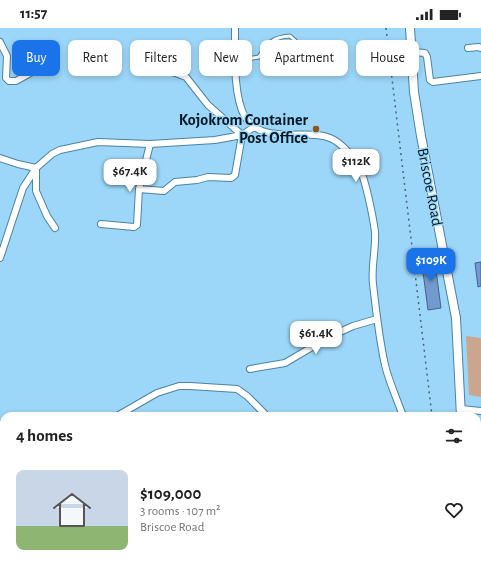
<!DOCTYPE html>
<meta charset="utf-8">
<style>
body{margin:0;font-family:"Alegreya Sans",sans-serif;background:#f2f2f2;color:#222;height:100vh;display:flex;flex-direction:column;font-size:15px;white-space:nowrap}
*{box-sizing:border-box;margin:0}
p{font-size:13px;color:#767676}
.icon{flex:none;width:22px;height:22px;fill:none;stroke:currentColor;stroke-width:2;stroke-linecap:round;stroke-linejoin:round}
.map{position:relative;flex:1;overflow:hidden}
.drawer{position:absolute;left:0px;top:384px;width:481px;height:156px;display:flex;flex-direction:column;background:#fff;border-radius:12px 12px 0 0;box-shadow:0 2px 6px #0003}
.drawer>*{flex:none}
.guide{position:absolute;left:12px;top:12px;width:457px;height:36px;display:flex;gap:8px}
.price{position:absolute;translate:-50% -34px;padding:0 9px;border-radius:8px;background:#fff;color:#222;font-size:13px;line-height:26px;filter:drop-shadow(0 1px 2px #0008)}
.price::after{content:'';position:absolute;left:50%;top:24px;width:12px;height:9px;margin-left:-6px;background:inherit;clip-path:polygon(0 0,100% 0,50% 100%)}
.price.on{background:#1a73e8;color:#fff}
ul{padding:0;list-style:none}
li{display:flex;align-items:center;gap:12px;height:100px;padding:0 16px}
li span{display:grid;place-items:center;flex:none;width:112px;height:80px;border-radius:8px;color:#555}
li>.icon{margin-inline-start:auto}
span .icon{width:48px;height:48px;fill:#fffc;stroke-width:1}
li b{font-size:17px}
h2{display:flex;justify-content:space-between;align-items:center;height:48px;padding:0 16px;font-size:17px}
.tag{padding:0 14px;border-radius:8px;background:#fff;box-shadow:0 2px 6px #0003;font-size:14px;line-height:36px}
.tag.on{background:#1a73e8;color:#fff}
.status{display:flex;justify-content:space-between;align-items:center;height:28px;padding:0 20px;background:#fff;direction:ltr}
.status svg{height:11px;fill:currentColor}
.map>svg:first-child{display:block}
</style>
<div class="status"><b>11:57</b><svg viewBox="0 0 49 12"><path d="M0 12V9h3v3zM5 12V6h3v6zM10 12V3h3v9zM15 12V0h3v12zM26 1h20v11H26zM47 4h2v5h-2z"/></svg></div>
<div class="map">
<svg width="481" height="540" viewBox="0 0 481 540">
<rect width="100%" height="100%" fill="#9cd6f8"/>
<path fill="#cba68e" d="M466,308L481,310V369L469,367Z"/>
<path fill="#739acc" stroke="#43638c" d="M434,227L441,280L428,282L421,229Z
M481,234V258L478,259L475,235Z
M154,536H167L169,538L171,536H177L182,540H159Z"/>
<g fill="none" stroke-linecap="round" stroke-linejoin="round">
<defs>
<path id="lane" d="M234,33L259,29C267,15 273,9 290,8L300,17"/>
<path id="street" d="M235,0C235,25 233,68 245,89C263,118 305,100 330,110C340,114 351,126 357,135C365,147 373,189 375,204C376,222 371,239 373,256C376,283 379,310 385,337C389,354 397,371 403,388
M0,14L7,28L6,50L9,53H16L43,38
M468,20L479,19L481,20
M412,24L425,25L427,29L430,52L433,54L481,48
M0,130L18,136L36,140V163L47,188L55,200
M139,161L164,163L175,154L197,152L208,149L231,150L235,147L242,107L208,77L186,49L170,43
M101,196L134,199L137,197L139,161L150,116
M0,230L23,160L36,140L52,126L60,122L98,114L150,116L215,112L242,107L254,99
M250,341L285,335L329,309L353,298L377,291
M461,381L481,383
M117,388L157,365L179,358H190L237,361L247,368L267,388
M0,420L4,419
M477,451L481,450
M316,536L321,540
M70,540L74,536
M271,540L275,536
M372,540L375,536"/>
<path id="secondary" d="M410,0L414,64L421,108L456,290L461,388
M477,475L481,490"/>
</defs>
<use href="#lane" stroke="#4b83a3" stroke-width="5"/>
<use href="#street" stroke="#4b83a3" stroke-width="8"/>
<use href="#secondary" stroke="#4b83a3" stroke-width="10"/>
<use href="#lane" stroke="#fff" stroke-width="3"/>
<use href="#street" stroke="#fff" stroke-width="6"/>
<use href="#secondary" stroke="#fff" stroke-width="8"/>
<path stroke="#43687e" stroke-width="1.5" stroke-dasharray="2 4" stroke-linecap="butt" d="M386,0L432,388
M449,536L450,540
M423,540L425,536
M437,540V536"/>
</g>
<circle fill="#93521e" stroke="#9cd6f8" stroke-width="1.5" cx="316" cy="101" r="4"/>
<g text-anchor="middle" dominant-baseline="central" stroke-width="3" stroke-linejoin="round" paint-order="stroke">
<g font-size="16" font-weight="bold" fill="#031925" stroke="#9cd6f8" text-anchor="end">
<text x="308" y="92">Kojokrom Container<tspan x="308" dy="18">Post Office</tspan></text>
</g>
<g font-size="16" fill="#031925" stroke="#9cd6f8">
<text transform="translate(430 159) rotate(79)">Briscoe Road</text>
</g>
</g>
</svg>
<b class="price" style="left:356px;top:155px">$112K</b>
<b class="price" style="left:130px;top:165px">$67.4K</b>
<b class="price on" style="left:431px;top:254px">$109K</b>
<b class="price" style="left:316px;top:327px">$61.4K</b>
<div class="guide">
<a class="tag on">Buy</a>
<a class="tag">Rent</a>
<a class="tag">Filters</a>
<a class="tag">New</a>
<a class="tag">Apartment</a>
<a class="tag">House</a>
</div>
<section class="drawer">
<h2>4 homes<svg class="icon" aria-label="filters" viewBox="0 0 24 24"><path d="M4 7h16M4 17h16"/><circle cx="9" cy="7" r="2"/><circle cx="15" cy="17" r="2"/></svg></h2>
<ul>
<li><span style="background:linear-gradient(#c9d6e8 70%,#8fb573 0)"><svg class="icon" aria-label="home" viewBox="0 0 24 24"><path d="M3 11l9-7 9 7M6 9v11h12V9"/></svg></span><div><b>$109,000</b><p>3 rooms · 107 m²</p><p>Briscoe Road</p></div><svg class="icon" aria-label="heart" viewBox="0 0 24 24"><path d="M12 20l-8-8c-3-5 5-10 8-4 3-6 11-1 8 4z"/></svg></li>
</ul>
</section>
</div>
